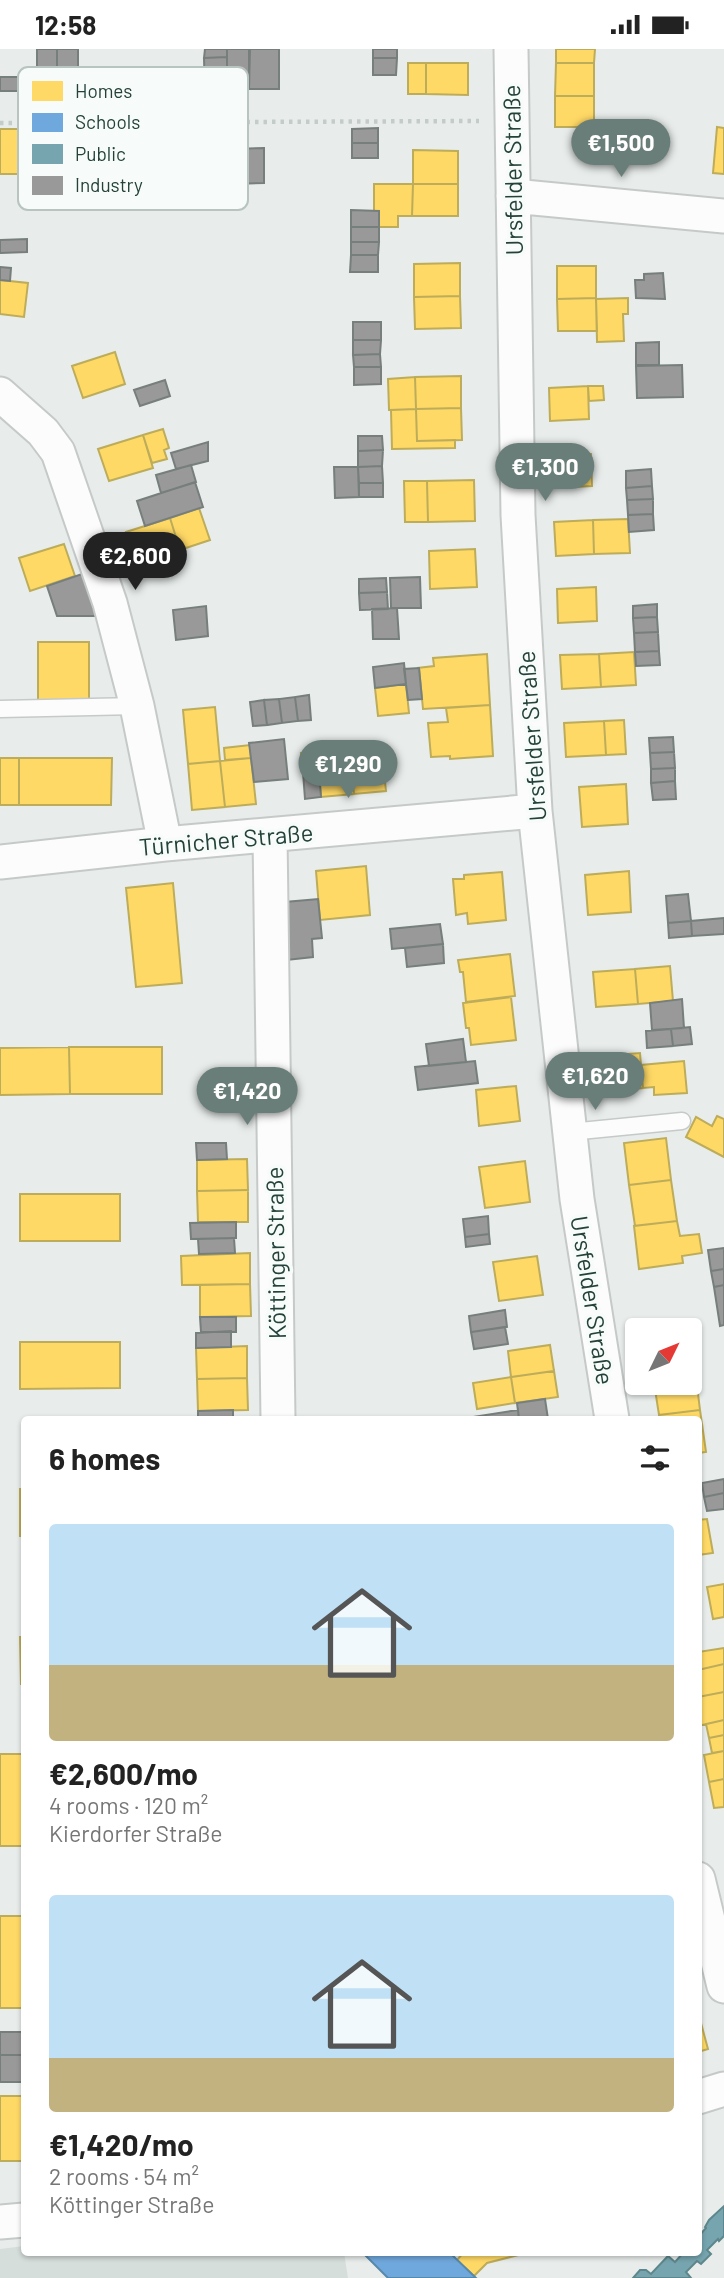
<!DOCTYPE html>
<meta charset="utf-8">
<style>
body{margin:0;font-family:Barlow,sans-serif;background:#f2f2f2;color:#222;height:100vh;display:flex;flex-direction:column;font-size:26px;white-space:nowrap}
*{box-sizing:border-box;margin:0}
p{font-size:23px;color:#767676}
.icon{flex:none;width:38px;height:38px;fill:none;stroke:currentColor;stroke-width:2;stroke-linecap:round;stroke-linejoin:round}
.map{position:relative;flex:1;overflow:hidden}
.side{position:absolute;left:21px;top:1367px;width:681px;height:840px;display:flex;flex-direction:column;background:#fff;border-radius:7px;box-shadow:0 2px 5px #0004}
.side>*{flex:none}
.needle{width:46px;rotate:47deg}
.tools{position:absolute;left:625px;top:1269px;display:grid;gap:14px}
.tools a{display:grid;place-items:center;width:77px;height:77px;border-radius:7px;background:#fff;box-shadow:0 2px 5px #0004;font-size:35px}
.price{position:absolute;translate:-50% -60px;padding:0 16px;border-radius:24px;background:#697e78;color:#fff;font-size:23px;line-height:46px;filter:drop-shadow(0 2px 4px #0008)}
.price::after{content:'';position:absolute;left:50%;top:42px;width:21px;height:16px;margin-left:-10px;background:inherit;clip-path:polygon(0 0,100% 0,50% 100%)}
.price.selected{background:#222;color:#fff}
ul{padding:0;list-style:none}
li{display:grid;align-content:center;gap:14px;height:371px;padding:0 28px}
li span{display:grid;place-items:center;height:217px;border-radius:7px;color:#555}
li>.icon{margin-inline-start:auto}
span .icon{width:126px;height:126px;fill:#fffc;stroke-width:1}
li b{font-size:30px}
h2{display:flex;justify-content:space-between;align-items:center;height:84px;padding:0 28px;font-size:30px}
.status{display:flex;justify-content:space-between;align-items:center;height:49px;padding:0 35px;background:#fff;direction:ltr}
.status svg{height:19px;fill:currentColor}
.map>svg:first-child{display:block}
</style>
<div class="status"><b>12:58</b><svg viewBox="0 0 49 12"><path d="M0 12V9h3v3zM5 12V6h3v6zM10 12V3h3v9zM15 12V0h3v12zM26 1h20v11H26zM47 4h2v5h-2z"/></svg></div>
<div class="map">
<svg width="724" height="2229" viewBox="0 0 724 2229">
<rect width="100%" height="100%" fill="#e8edeb"/>
<path fill="#d6dedb" d="M24,2197V2203H344L348,2229H0V2200Z"/>
<path fill="#ffd966" stroke="#bdac59" stroke-width="2" d="M556,0H595L594,14H556Z
M408,14H426V45H408Z
M426,14H468V46L426,45Z
M556,14H594V47H555Z
M555,47H594V78H555Z
M717,78L724,79V125L713,124Z
M0,80H27V125H0Z
M413,101L458,102V135H413Z
M374,135H413L412,167H398V178H379V162H374Z
M413,135H458V167H412Z
M460,214V247L414,248V215Z
M557,217H596V249L557,250Z
M0,231L28,234L24,268L0,265Z
M460,247L461,279L415,280L414,248Z
M596,249L597,282H558L557,250Z
M628,249V265H623L624,292L597,293L596,250Z
M115,303L125,335L83,349L72,317Z
M461,327V359L416,360L415,328Z
M415,328L416,360L389,361L388,330Z
M588,337H603L604,351L589,352Z
M588,337L589,370L550,372L549,339Z
M461,359L462,391L417,392L416,360Z
M416,360L417,392L455,391V399L392,400L391,361Z
M163,380L169,399L164,401L167,410L152,414L143,386Z
M143,386L153,419L109,432L98,400Z
M591,405L592,437L553,439L552,406Z
M474,431L475,472L428,473L427,432Z
M404,432H427L428,473H405Z
M199,459L210,491L180,501L170,469Z
M170,469L180,501L137,515L126,483Z
M628,470L630,504L594,505L593,471Z
M593,471L594,505L556,507L554,473Z
M64,495L75,527L30,542L19,509Z
M475,500L477,538L430,540L429,502Z
M596,538L597,572L558,574L557,540Z
M38,593H89V652H38Z
M634,603L636,636L601,638L599,605Z
M487,605L490,656L423,660L419,619H417L434,617L433,609Z
M599,605L601,638L562,640L560,606Z
M406,635L409,664L378,667L375,639Z
M490,656L493,707L450,710V707L431,708L428,674L448,673L446,659Z
M215,658L220,712L188,715L183,661Z
M624,671L626,705L606,706L604,672Z
M604,672L606,706L566,708L564,674Z
M250,696L251,709L225,711L224,699Z
M381,696L386,742L354,745L349,699Z
M349,699L354,745L321,748L317,703Z
M317,703L319,722L303,723L301,704Z
M0,709H19V756H0Z
M19,709H112L111,756H19Z
M251,709L256,755L225,758L220,712Z
M220,712L225,758L192,761L188,715Z
M626,735L628,775L582,778L579,738Z
M366,817L370,866L320,871L316,822Z
M629,822L631,863L588,866L585,826Z
M502,823L506,871L468,875L467,864L456,866L453,830H464V826Z
M173,834L182,934L136,938L126,839Z
M510,905L515,947L466,953L463,923H460L458,911Z
M670,917L673,952L638,955L635,920Z
M635,920L638,955L596,958L593,923Z
M511,948L516,991L471,996L469,979H466L463,954Z
M69,998H162V1045H70Z
M69,998L70,1045L0,1046V999Z
M640,1004L643,1039L602,1043L600,1007Z
M684,1012L687,1044L654,1046V1038L643,1039L641,1016Z
M516,1037L520,1072L479,1077L476,1041Z
M717,1067L724,1070V1108L686,1088L696,1068L712,1077Z
M666,1089L671,1131L629,1136L624,1094Z
M247,1110L248,1141L197,1142V1111Z
M525,1112L530,1153L485,1159L479,1118Z
M671,1131L677,1172L635,1177L629,1136Z
M248,1141V1173H198L197,1142Z
M20,1145H120V1192H20Z
M677,1172L680,1187L699,1185L702,1204L682,1207L683,1214L639,1220L634,1177Z
M250,1204V1235L182,1236L181,1207Z
M537,1207L543,1246L499,1252L493,1213Z
M250,1235L251,1267L200,1268V1236Z
M689,1277L695,1321H690V1281H659Z
M20,1293H120V1339L20,1340Z
M550,1296L554,1322L511,1328L508,1302Z
M247,1297V1329L197,1330L196,1299Z
M690,1321H695L700,1361L659,1366L654,1334H690Z
M554,1322L558,1348L515,1354L511,1328Z
M511,1328L515,1354L477,1360L473,1334Z
M247,1329L248,1361L198,1362L197,1330Z
M700,1361L706,1403L698,1404V1370H659V1366Z
M20,1440H24V1487H20Z
M707,1470L713,1504L698,1506V1471Z
M724,1535V1568L713,1570L707,1538Z
M20,1588H24V1635H21Z
M724,1599V1615L698,1621V1603Z
M724,1615V1643L698,1648V1621Z
M724,1643V1671L698,1677V1648Z
M724,1671V1686L709,1689L706,1675Z
M724,1686V1702L712,1704L709,1689Z
M724,1702V1730L709,1733L704,1706Z
M0,1705H24V1797H0Z
M724,1730V1758L714,1759L709,1733Z
M0,1867H24V1959H0Z
M698,1963L708,2000L698,2003Z
M0,2047H24V2112H0Z
M464,2203H530L487,2214L474,2227L457,2211Z"/>
<path fill="#6fa8dc" stroke="#5889ab" stroke-width="2" d="M368,2203H449L476,2229H388L365,2206Z"/>
<path fill="#76a5af" stroke="#5d878c" stroke-width="2" d="M724,2157V2187L719,2192L718,2190L707,2201L711,2205L701,2215L697,2212L686,2223L691,2229H633L640,2221H646L651,2225L668,2207L675,2213L684,2203H698V2188L706,2179L705,2178L709,2171Z"/>
<path fill="#999" stroke="#767f7c" stroke-width="2" d="M37,0H57V34H37Z
M57,0H78V34H57Z
M205,0H227V8L204,9Z
M227,0H249V40H227Z
M250,0H279V40H249Z
M373,0H397V9H373Z
M227,8V48L205,49L204,9Z
M373,9H397L396,26H373Z
M0,28H26V42H0Z
M632,71H648L649,95L628,96L627,82H633Z
M378,79V94H352V80Z
M352,94H378V109H352Z
M264,99V134L234,135V100Z
M351,161L379,162V178H351Z
M351,178H379V193H351Z
M27,190V203L0,204V191Z
M351,193H379L378,206H351Z
M351,206H378V223H350Z
M0,218L11,219L10,232L0,231Z
M663,224L665,250L636,249L635,231H644V225Z
M353,273H381V291H353Z
M353,291H381L380,305L353,306Z
M659,293V316H636V294Z
M380,305L381,318H354L353,306Z
M682,316L683,348L637,349L636,317Z
M354,318H381V335L354,336Z
M165,331L170,347L140,357L134,341Z
M358,387H382L383,401L358,402Z
M208,393V412L176,420L171,404Z
M383,401L382,417L358,418V402Z
M191,416L196,433L161,444L156,426Z
M382,417L383,434H359L358,418Z
M334,418H358L359,448L335,449Z
M651,420L652,437L626,439V422Z
M195,433L203,458L145,477L137,452Z
M359,434H383V448H359Z
M652,437L653,450L627,451L626,439Z
M653,450V465L628,466L627,451Z
M653,465L654,481L629,483L628,466Z
M82,525L96,567H57L47,537Z
M420,528L421,559H391L390,529Z
M386,529L387,543L359,544V530Z
M387,543L388,560L360,561L359,544Z
M657,555V568L633,569V557Z
M206,557L208,587L176,591L173,561Z
M397,559L399,590H373L372,560Z
M657,568L658,583L634,584L633,569Z
M658,583L659,602L635,603L634,584Z
M659,602L660,616L636,617L635,603Z
M404,614L406,635L375,639L373,618Z
M419,619L422,650L408,651L404,620Z
M309,646L311,671L298,672L295,648Z
M295,648L298,672L282,674L279,650Z
M279,650L282,674L267,676L264,651Z
M264,651L267,676L253,677L250,653Z
M673,688L674,703L650,704L649,689Z
M284,690L288,730L254,733L249,694Z
M674,703L675,719L651,720L650,704Z
M675,719V732L651,734V720Z
M319,722L321,748L305,750L303,723Z
M675,732L676,750L653,751L651,734Z
M688,845L691,872L668,874L666,847Z
M318,850L322,889L312,890L313,908L287,911L285,853Z
M724,869V885L692,887L691,872Z
M691,872L692,887L669,889L668,874Z
M440,875L443,895L392,900L390,880Z
M443,895L444,914L407,918L405,899Z
M682,950L684,979L652,981L650,954Z
M690,978L692,995L673,997L671,980Z
M671,980L673,997L647,999L646,982Z
M463,990L466,1013L429,1017L426,995Z
M475,1012L478,1034L418,1041L415,1018Z
M196,1094H226L227,1110L197,1111Z
M488,1167L489,1185L465,1188L463,1170Z
M236,1173V1189L191,1190L190,1174Z
M489,1185L490,1195L466,1198L465,1188Z
M234,1189L235,1204L199,1205L198,1190Z
M724,1199V1220L711,1222L708,1201Z
M724,1220V1236L714,1238L711,1222Z
M724,1236V1276L720,1277L714,1238Z
M505,1261L507,1278L471,1283L469,1267Z
M200,1268H236V1283H201Z
M505,1278L508,1295L474,1300L471,1283Z
M231,1282V1298L196,1299V1284Z
M545,1350L548,1370H519L517,1354Z
M233,1361V1370H198V1362Z
M518,1361L519,1370H474L473,1368Z
M724,1430V1444L704,1448L702,1434Z
M724,1444V1460L707,1462L704,1448Z
M0,1983H24V2006H0Z
M0,2006H24V2033H0Z"/>
<g fill="none" stroke-linecap="round" stroke-linejoin="round">
<defs>
<path id="lane" d="M0,660L137,657
M570,1083L682,1072"/>
<path id="street" d="M511,0L518,466L535,762L577,1150L612,1370
M513,147L724,167
M0,345L43,383L58,403L110,554L137,657L165,795
M270,786L278,1370
M0,813L165,795L535,762
M698,1830L724,1937
M698,2048L724,2040
M0,2173L24,2171"/>
</defs>
<use href="#lane" stroke="#c5cac8" stroke-width="19"/>
<use href="#street" stroke="#c5cac8" stroke-width="37"/>
<path stroke="#c3ccca" stroke-width="4.5" stroke-dasharray="3.5 5" stroke-linecap="butt" d="M0,74L479,72"/>
<use href="#lane" stroke="#fcfcfc" stroke-width="16"/>
<use href="#street" stroke="#fcfcfc" stroke-width="33"/>
</g>
<g text-anchor="middle" dominant-baseline="central" stroke-width="7" stroke-linejoin="round" paint-order="stroke">
<g font-size="24" fill="#24423a" stroke="#f7fbf9">
<text transform="translate(512 121) rotate(-91)">Ursfelder Straße</text>
<text transform="translate(531 687) rotate(-94)">Ursfelder Straße</text>
<text transform="translate(226 790) rotate(-5)">Türnicher Straße</text>
<text transform="translate(275 1204) rotate(-91)">Köttinger Straße</text>
<text transform="translate(593 1251) rotate(81)">Ursfelder Straße</text>
</g>
</g>
<rect x="18" y="18" width="230" height="143" rx="10" fill="#f7fbf9" stroke="#b8c4c0" stroke-width="2"/>
<rect x="32" y="32" width="31" height="20" fill="#ffd966"/>
<rect x="32" y="64" width="31" height="19" fill="#6fa8dc"/>
<rect x="32" y="95" width="31" height="20" fill="#76a5af"/>
<rect x="32" y="127" width="31" height="19" fill="#999"/>
<g font-size="19" fill="#24423a">
<text x="75" y="49">Homes</text>
<text x="75" y="80">Schools</text>
<text x="75" y="112">Public</text>
<text x="75" y="143">Industry</text>
</g>
</svg>
<div class="tools">
<a><svg class="needle" viewBox="-14 -14 28 28"><path d="M0-13l5 13h-10z" fill="#e53935"/><path d="M0 13l5-13h-10z" fill="#767676"/></svg></a>
</div>
<b class="price" style="left:621px;top:130px">€1,500</b>
<b class="price" style="left:545px;top:454px">€1,300</b>
<b class="price selected" style="left:135px;top:543px">€2,600</b>
<b class="price" style="left:348px;top:751px">€1,290</b>
<b class="price" style="left:595px;top:1063px">€1,620</b>
<b class="price" style="left:247px;top:1078px">€1,420</b>
<section class="side">
<h2>6 homes<svg class="icon" aria-label="filters" viewBox="0 0 24 24"><path d="M4 7h16M4 17h16"/><circle cx="9" cy="7" r="2"/><circle cx="15" cy="17" r="2"/></svg></h2>
<ul>
<li><span style="background:linear-gradient(#bfe0f5 65%,#c2b280 0)"><svg class="icon" aria-label="home" viewBox="0 0 24 24"><path d="M3 11l9-7 9 7M6 9v11h12V9"/></svg></span><div><b>€2,600/mo</b><p>4 rooms · 120 m²</p><p>Kierdorfer Straße</p></div></li>
<li><span style="background:linear-gradient(#bfe0f5 75%,#c2b280 0)"><svg class="icon" aria-label="home" viewBox="0 0 24 24"><path d="M3 11l9-7 9 7M6 9v11h12V9"/></svg></span><div><b>€1,420/mo</b><p>2 rooms · 54 m²</p><p>Köttinger Straße</p></div></li>
</ul>
</section>
</div>
